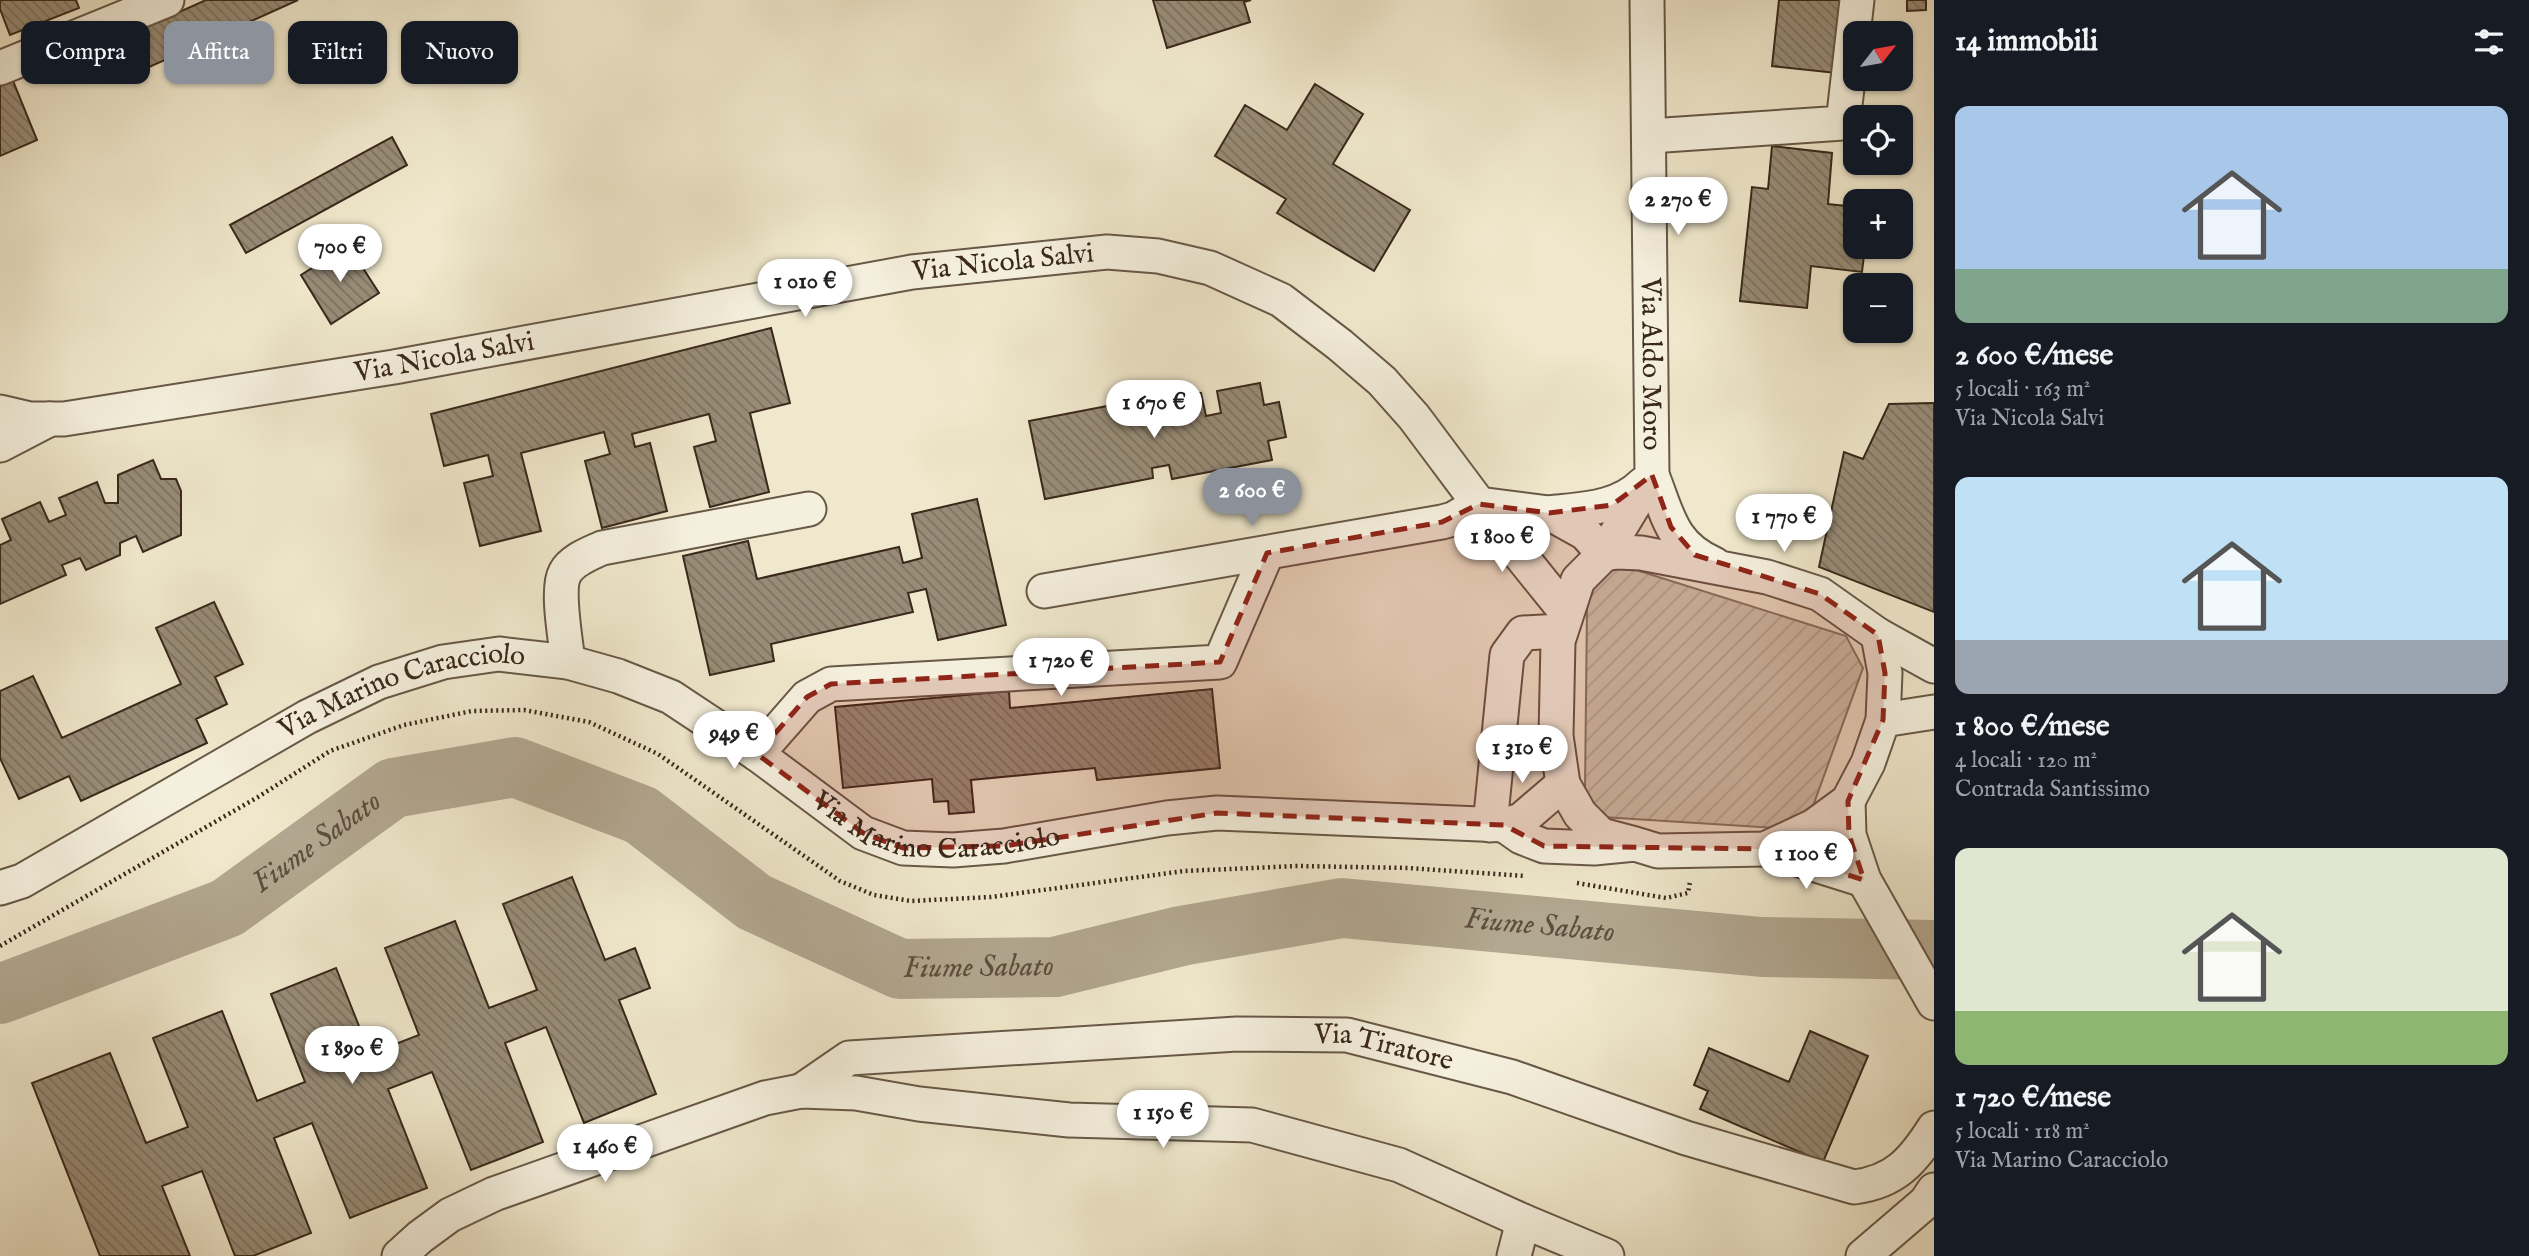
<!DOCTYPE html>
<html lang="it">
<meta charset="utf-8">
<style>
body{margin:0;font-family:"IM FELL English",serif;background:#20242c;color:#f1f3f6;height:100vh;display:flex;flex-direction:column;font-size:26px;white-space:nowrap}
*{box-sizing:border-box;margin:0}
p{font-size:23px;color:#9ea1a6}
.icon{flex:none;width:38px;height:38px;fill:none;stroke:currentColor;stroke-width:2;stroke-linecap:round;stroke-linejoin:round}
.map{position:relative;flex:1;overflow:hidden}
.side{display:flex;flex-direction:column;background:#171b24;width:595px}
.side>*{flex:none}
.hud{position:absolute;left:21px;top:21px;width:665px;height:63px;display:flex;gap:14px}
.needle{width:46px;rotate:59deg}
.controls{position:absolute;left:1843px;top:21px;display:grid;gap:14px}
.controls a{display:grid;place-items:center;width:70px;height:70px;border-radius:14px;background:#171b24;box-shadow:0 2px 5px #0004;font-size:35px}
.price{position:absolute;translate:-50% -60px;padding:0 16px;border-radius:24px;background:#fff;color:#222;font-size:23px;line-height:46px;filter:drop-shadow(0 2px 4px #0008)}
.price::after{content:'';position:absolute;left:50%;top:42px;width:21px;height:16px;margin-left:-10px;background:inherit;clip-path:polygon(0 0,100% 0,50% 100%)}
.price.on{background:#8c9099;color:#fff}
ul{padding:0;list-style:none}
li{display:grid;align-content:center;gap:14px;height:371px;padding:0 21px}
li span{display:grid;place-items:center;height:217px;border-radius:14px;color:#555}
li>.icon{margin-inline-start:auto}
span .icon{width:126px;height:126px;fill:#fffc;stroke-width:1}
li b{font-size:30px}
h2{display:flex;justify-content:space-between;align-items:center;height:84px;padding:0 21px;font-size:30px}
.pill{padding:0 24px;border-radius:14px;background:#171b24;box-shadow:0 2px 5px #0004;font-size:24px;line-height:63px}
.pill.on{background:#8c9099;color:#fff}
main{display:flex;flex:1;min-height:0}
.map>svg:first-child{display:block}
</style>
<main>
<div class="map">
<svg width="1934" height="1256" viewBox="0 0 1934 1256">
<defs>
<pattern id="garden-furrows" width="10" height="10" patternUnits="userSpaceOnUse" patternTransform="scale(1.75)"><rect width="10" height="10" fill="#d1c7ae"/><path d="M-1 1l2-2M0 10L10 0M9 11l2-2" fill="none" stroke="#b4ab95"/></pattern>
<pattern id="building-back-hatch" width="6" height="6" patternUnits="userSpaceOnUse" patternTransform="scale(1.75)"><rect width="6" height="6" fill="#988c77"/><path d="M-1 5l2 2M0 0l6 6M5-1l2 2" fill="none" stroke="#7d7261"/></pattern>
</defs>
<rect width="100%" height="100%" fill="#f0e8cc"/>
<filter id="stains"><feTurbulence type="fractalNoise" baseFrequency=".00286" numOctaves="4"/><feColorMatrix values="0 0 0 0 .2 0 0 0 0 .09 0 0 0 0 .02 0 0 0 .5 -.17"/></filter>
<radialGradient id="worn" r=".72"><stop offset=".6" stop-color="#630" stop-opacity="0"/><stop offset="1" stop-color="#630" stop-opacity=".3"/></radialGradient>
<path fill="url(#garden-furrows)" stroke="#857864" stroke-width="2" d="M1614,563L1846,636L1863,668L1813,806L1790,829L1602,817L1585,789L1587,609L1593,580Z"/>
<g fill="none" stroke-linecap="round" stroke-linejoin="round">
<path stroke="#b2a790" stroke-width="60" id="s1" d="M0,994L227,908L393,788L515,767L641,815L754,902L900,969L1055,967L1181,936L1342,908L1762,947L1934,950"/>
</g>
<path fill="url(#building-back-hatch)" stroke="#39281b" stroke-width="2" d="M0,0H76L79,8L10,35L0,9Z
M206,0H298L136,73L121,38Z
M1153,0H1251L1244,2L1250,22L1167,48Z
M1779,0H1842L1836,73L1772,66Z
M1907,0H1926V10L1907,11Z
M13,81L37,140L0,156V86Z
M1315,84L1363,114L1333,164L1410,210L1374,271L1277,213L1286,199L1215,156L1245,105L1287,130Z
M392,137L407,165L246,253L230,225Z
M1772,146L1832,153L1828,204L1855,207V247H1865L1862,272L1811,266L1807,308L1740,301L1752,187L1768,189Z
M348,245L379,293L331,324L301,275Z
M771,328L790,403L750,413L769,492L710,507L694,447L716,441L709,414L632,434L635,447L650,443L667,511L602,528L585,461L610,454L604,432L521,453L541,531L480,546L464,483L493,476L488,455L444,466L431,414Z
M1260,383L1264,405L1279,402L1286,437L1268,441L1272,460L1172,479L1169,465L1152,468L1153,478L1045,499L1029,421L1149,398L1150,403L1201,393L1206,416L1221,413L1217,391Z
M1934,403V612L1819,567L1844,452L1863,459L1889,404Z
M153,460L161,479H176L181,491V535L143,552L136,536L120,543V555L86,570L80,558L62,565L66,575L0,604V545L11,540L2,519L40,502L49,522L66,515L59,498L97,482L105,503H118V475Z
M977,499L1006,625L938,640L926,589L908,593L913,612L771,644L774,661L710,675L683,556L748,541L757,579L899,547L903,563L922,558L912,514Z
M214,602L243,664L215,677L227,704L196,719L207,743L81,801L69,776L19,799L0,758V691L33,676L62,738L181,684L156,628Z
M1212,689L1220,768L1097,780L1095,768L971,780L974,812L949,814L948,801L934,802L932,779L843,788L835,707L1009,691L1010,708Z
M572,877L605,960L635,948L650,988L619,1000L656,1094L584,1123L546,1027L505,1043L543,1142L471,1170L432,1072L388,1089L427,1188L350,1218L312,1123L274,1138L311,1233L253,1256H235L202,1171L162,1186L190,1256H100L32,1083L110,1053L146,1143L188,1127L153,1038L222,1011L257,1101L305,1082L271,994L336,968L370,1054L419,1035L385,948L455,921L489,1008L537,990L503,904Z
M1810,1031L1868,1056L1823,1162L1700,1109L1708,1091L1694,1085L1709,1048L1789,1082Z"/>
<g fill="none" stroke-linecap="round" stroke-linejoin="round">
<defs>
<g id="minor">
<path id="s2" d="M1647,0L1652,475C1668,515 1671,545 1714,564"/>
<path d="M0,68L167,0"/>
<path d="M1650,136L1843,123L1857,0"/>
<path id="s3" d="M0,412L30,419H64L394,367L912,272L1107,252L1158,256L1210,268L1281,300L1340,345L1382,381L1414,417L1479,504L1566,612"/>
<path d="M0,445L50,419"/>
<path d="M1479,504L1549,513L1585,533L1604,554L1652,475"/>
<path d="M1549,513C1583,509 1618,509 1643,484"/>
<path d="M1044,591L1442,522L1453,519L1479,504"/>
<path d="M1878,635L1934,666"/>
<path d="M568,662C566,642 556,589 565,573C572,560 589,554 602,548L809,509"/>
<path d="M1883,720L1934,712"/>
<path d="M757,754L807,697L831,684L1220,662L1267,553"/>
<path d="M1848,801L1849,835L1864,880L1934,1003"/>
<path d="M1490,825L1507,655L1523,633L1561,631"/>
<path d="M1504,825L1521,837L1544,846L1594,848L1635,844L1658,851L1765,849L1814,826L1848,801L1868,763L1883,720L1885,673L1878,635L1820,594L1767,577L1641,553L1617,552L1604,554L1578,580L1558,641L1556,736L1563,784L1580,814L1601,835L1635,844"/>
<path d="M1765,849L1864,880"/>
<path id="s4" d="M0,888L22,881L307,717L379,682L443,662L499,654L568,662L618,676L671,697L757,754L863,833L903,848L953,850L1004,846L1167,818L1217,813L1504,825L1521,820L1563,784"/>
<path id="s5" d="M801,1091L849,1058L1237,1034L1347,1035L1512,1077L1686,1138L1854,1187C1895,1182 1913,1161 1934,1128"/>
<path d="M399,1256L420,1237L450,1215L494,1194L765,1098L801,1091L856,1093L919,1104L1069,1120L1252,1125L1399,1165L1523,1221"/>
<path d="M1514,1256L1523,1221L1607,1256"/>
<path d="M1863,1256L1926,1202L1934,1190"/>
</g>
</defs>
<use href="#minor" stroke="#675847" stroke-width="37"/>
<path stroke="#39281b" stroke-width="4.5" stroke-dasharray="2 3.5" stroke-linecap="butt" d="M1577,883L1666,898L1688,893L1690,882
M0,946L258,797L330,751L404,725L472,711L524,710L589,722L658,754L840,881L874,895L911,901L991,897L1184,871L1297,866L1409,868L1526,876"/>
<use href="#minor" stroke="#f5f0de" stroke-width="33"/>
</g>
<path fill="#8f2418" fill-opacity="0.2" stroke="#8f2418" stroke-width="5" stroke-dasharray="14 9" stroke-linejoin="round" d="M1652,475L1671,527L1695,555L1820,594L1878,635L1885,673L1883,720L1848,801L1849,835L1864,880L1765,849L1544,846L1504,825L1217,813L1004,846L903,848L863,833L757,754L807,697L831,684L1220,662L1267,553L1442,522L1479,504L1549,513L1612,505Z"/>
<g text-anchor="middle" dominant-baseline="central" stroke-width="7" stroke-linejoin="round" paint-order="stroke">
<g font-size="28" fill="#39281b" stroke="#f5f0de">
<text stroke="none"><textPath href="#s3" startOffset="1017">Via Nicola Salvi</textPath></text>
<text stroke="none"><textPath href="#s3" startOffset="450">Via Nicola Salvi</textPath></text>
<text stroke="none"><textPath href="#s2" startOffset="364">Via Aldo Moro</textPath></text>
<text stroke="none"><textPath href="#s4" startOffset="452">Via Marino Caracciolo</textPath></text>
<text stroke="none"><textPath href="#s4" startOffset="1040">Via Marino Caracciolo</textPath></text>
<text stroke="none"><textPath href="#s5" startOffset="595">Via Tiratore</textPath></text>
</g>
<g font-size="30" font-style="italic" fill="#5d4e3e" stroke="#f5f0de">
<text stroke="none"><textPath href="#s1" startOffset="354">Fiume Sabato</textPath></text>
<text stroke="none"><textPath href="#s1" startOffset="1656">Fiume Sabato</textPath></text>
<text stroke="none"><textPath href="#s1" startOffset="1088">Fiume Sabato</textPath></text>
</g>
</g>
<rect width="100%" height="100%" filter="url(#stains)"/>
<rect width="100%" height="100%" fill="url(#worn)"/>
</svg>
<div class="controls">
<a><svg class="needle" viewBox="-14 -14 28 28"><path d="M0-13l5 13h-10z" fill="#e53935"/><path d="M0 13l5-13h-10z" fill="#9ea1a6"/></svg></a>
<a><svg class="icon" aria-label="locate" viewBox="0 0 24 24"><circle cx="12" cy="12" r="6"/><path d="M12 2v4M12 18v4M2 12h4M18 12h4"/></svg></a>
<a>+</a>
<a>−</a>
</div>
<b class="price" style="left:1678px;top:237px">2 270 €</b>
<b class="price" style="left:340px;top:284px">700 €</b>
<b class="price" style="left:805px;top:319px">1 010 €</b>
<b class="price" style="left:1154px;top:440px">1 670 €</b>
<b class="price on" style="left:1252px;top:528px">2 600 €</b>
<b class="price" style="left:1784px;top:554px">1 770 €</b>
<b class="price" style="left:1502px;top:574px">1 800 €</b>
<b class="price" style="left:1061px;top:698px">1 720 €</b>
<b class="price" style="left:734px;top:771px">949 €</b>
<b class="price" style="left:1522px;top:785px">1 310 €</b>
<b class="price" style="left:1806px;top:891px">1 100 €</b>
<b class="price" style="left:352px;top:1086px">1 890 €</b>
<b class="price" style="left:1163px;top:1150px">1 150 €</b>
<b class="price" style="left:605px;top:1184px">1 460 €</b>
<div class="hud">
<a class="pill">Compra</a>
<a class="pill on">Affitta</a>
<a class="pill">Filtri</a>
<a class="pill">Nuovo</a>
</div>
</div>
<section class="side">
<h2>14 immobili<svg class="icon" aria-label="filters" viewBox="0 0 24 24"><path d="M4 7h16M4 17h16"/><circle cx="9" cy="7" r="2"/><circle cx="15" cy="17" r="2"/></svg></h2>
<ul>
<li><span style="background:linear-gradient(#a9c7e8 75%,#7fa58c 0)"><svg class="icon" aria-label="home" viewBox="0 0 24 24"><path d="M3 11l9-7 9 7M6 9v11h12V9"/></svg></span><div><b>2 600 €/mese</b><p>5 locali · 163 m²</p><p>Via Nicola Salvi</p></div></li>
<li><span style="background:linear-gradient(#bfe0f5 75%,#9aa5b1 0)"><svg class="icon" aria-label="home" viewBox="0 0 24 24"><path d="M3 11l9-7 9 7M6 9v11h12V9"/></svg></span><div><b>1 800 €/mese</b><p>4 locali · 120 m²</p><p>Contrada Santissimo</p></div></li>
<li><span style="background:linear-gradient(#dfe7d0 75%,#8fb573 0)"><svg class="icon" aria-label="home" viewBox="0 0 24 24"><path d="M3 11l9-7 9 7M6 9v11h12V9"/></svg></span><div><b>1 720 €/mese</b><p>5 locali · 118 m²</p><p>Via Marino Caracciolo</p></div></li>
</ul>
</section>
</main>
